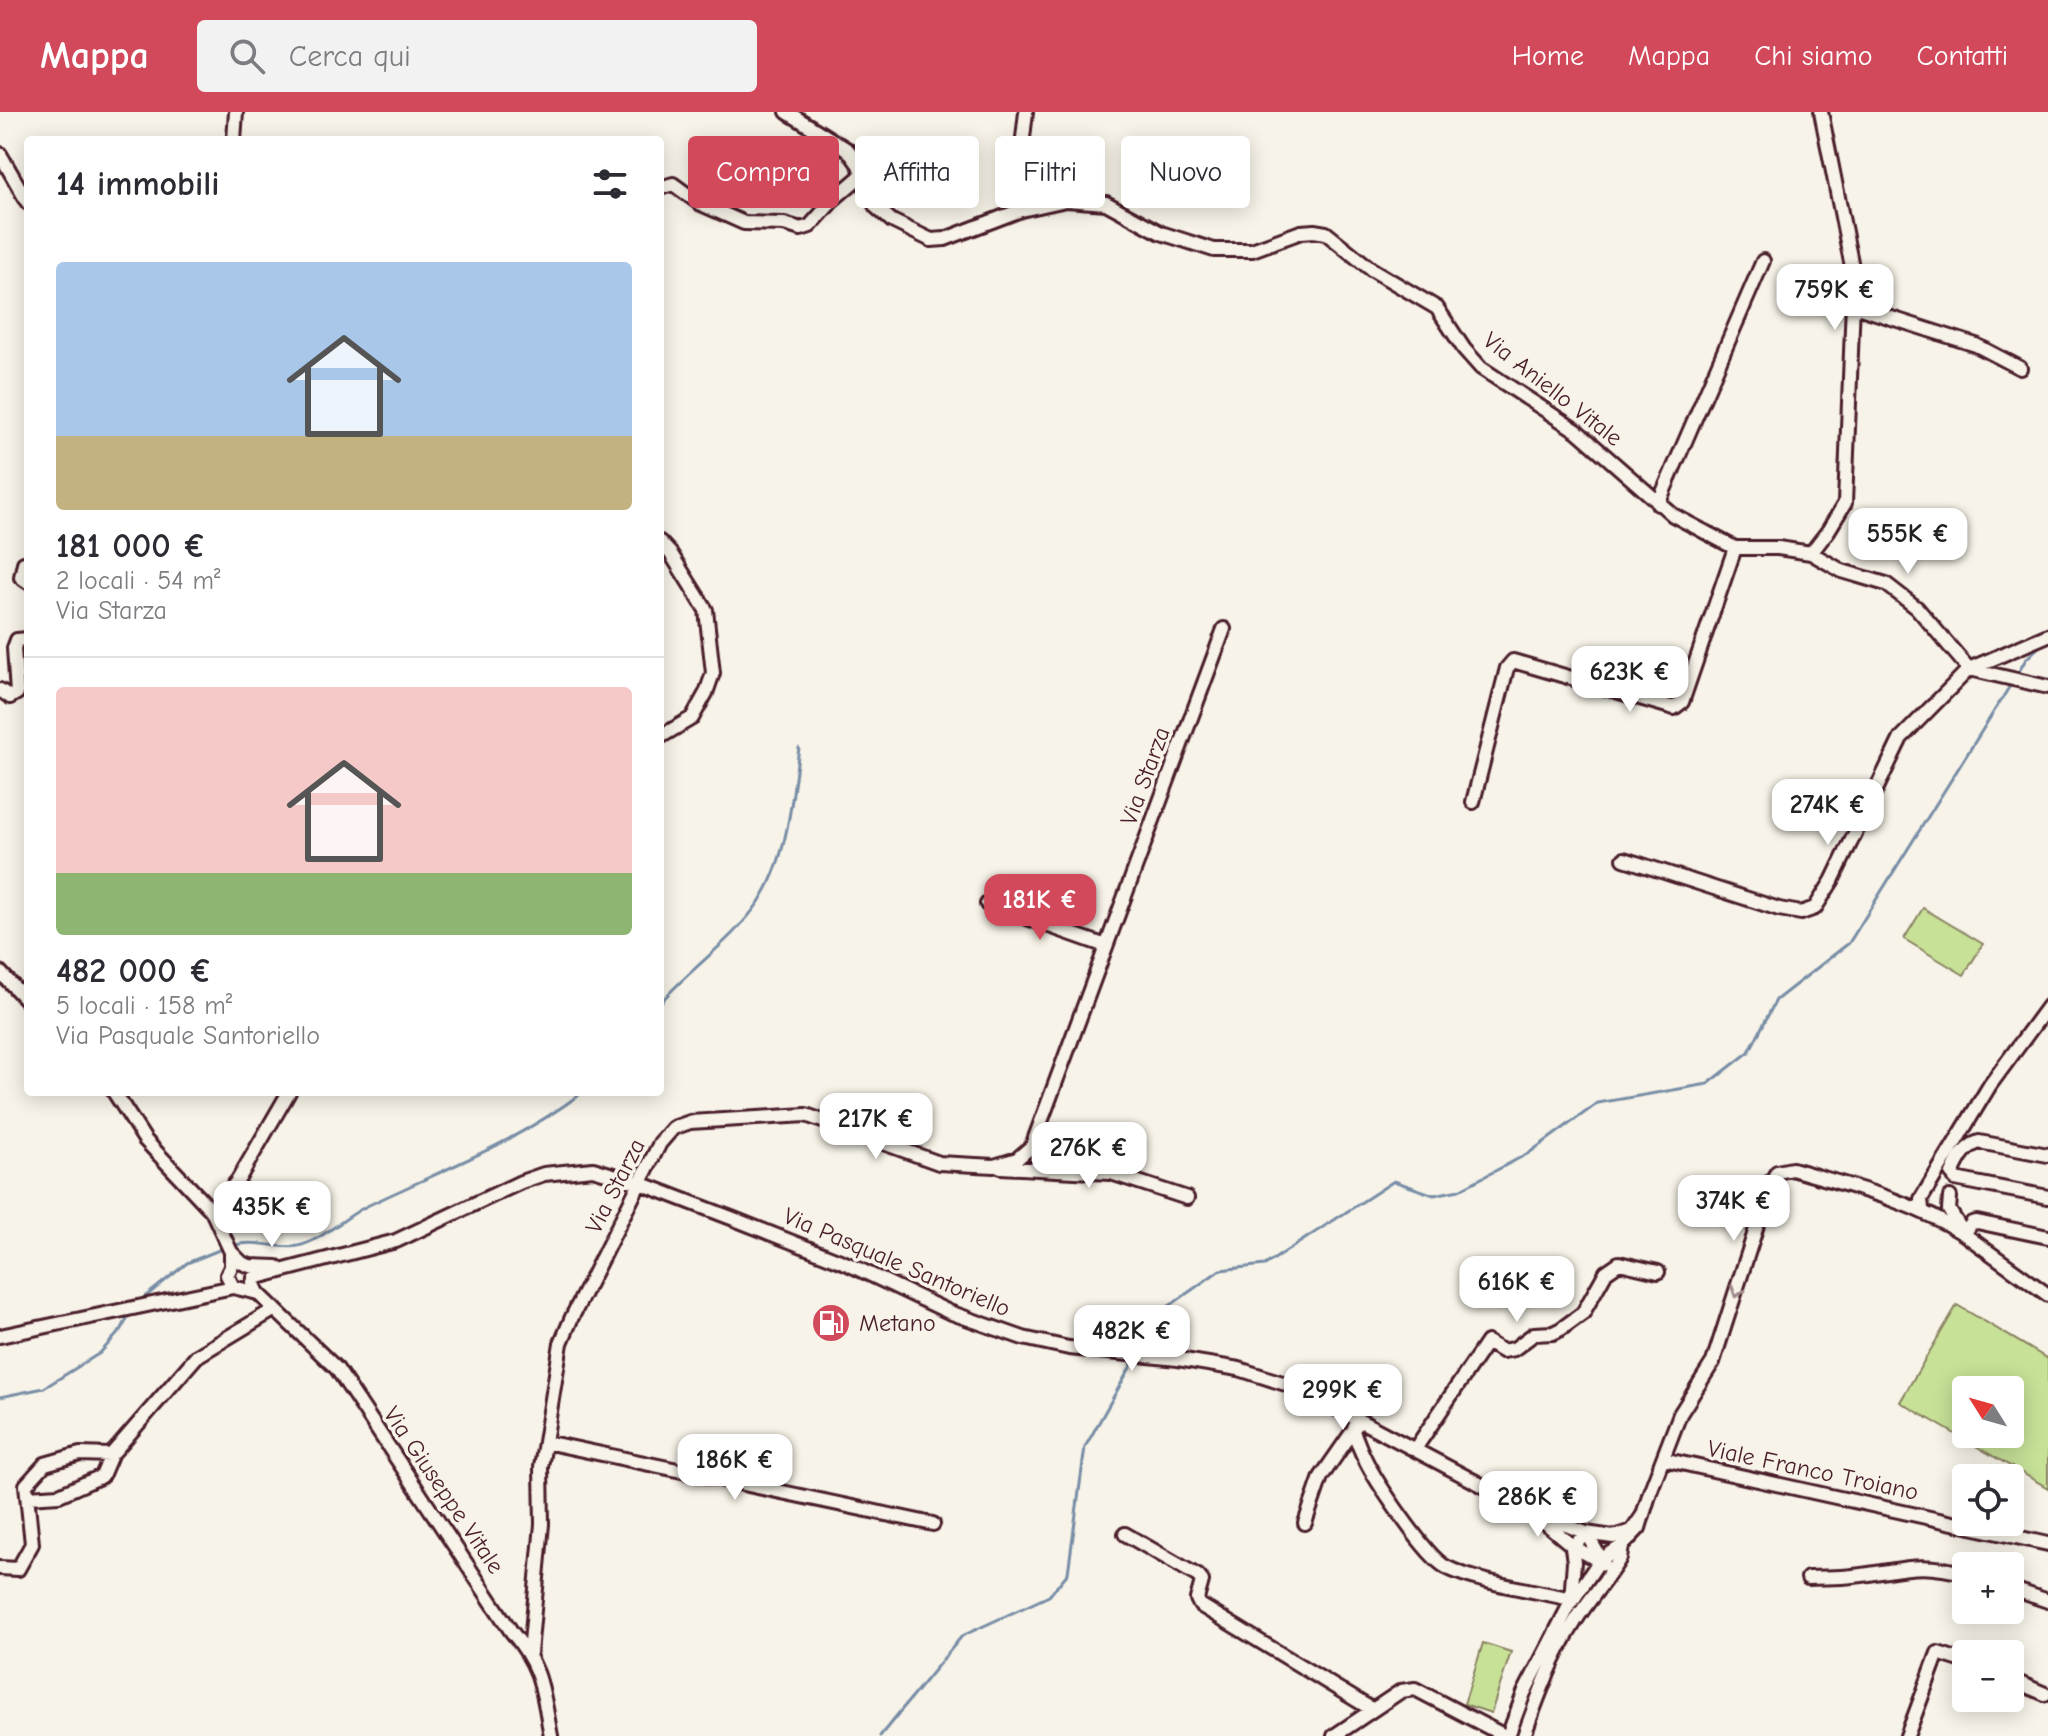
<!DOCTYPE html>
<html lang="it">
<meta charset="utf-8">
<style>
body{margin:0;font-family:"Comic Neue",sans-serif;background:#f2f2f3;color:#2b2b33;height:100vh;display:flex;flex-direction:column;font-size:30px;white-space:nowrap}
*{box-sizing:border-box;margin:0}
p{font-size:26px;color:#7c7c81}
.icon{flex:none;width:44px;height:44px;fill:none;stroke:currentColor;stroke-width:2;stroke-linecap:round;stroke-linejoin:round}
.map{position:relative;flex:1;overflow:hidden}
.details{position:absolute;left:24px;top:24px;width:640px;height:960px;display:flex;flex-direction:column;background:#fff;border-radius:8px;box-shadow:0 4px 20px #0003}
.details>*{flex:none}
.banner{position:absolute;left:688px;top:24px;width:760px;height:72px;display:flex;gap:16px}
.needle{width:52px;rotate:307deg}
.tools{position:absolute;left:1952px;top:1264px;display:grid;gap:16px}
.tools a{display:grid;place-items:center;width:72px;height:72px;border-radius:8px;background:#fff;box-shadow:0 4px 20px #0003;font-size:40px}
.price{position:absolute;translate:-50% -68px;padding:0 18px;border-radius:16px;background:#fff;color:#222;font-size:26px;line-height:52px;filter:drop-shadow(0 2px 4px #0008)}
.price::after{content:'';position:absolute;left:50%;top:48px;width:24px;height:18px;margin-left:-12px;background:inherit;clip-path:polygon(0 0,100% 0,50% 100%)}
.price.on{background:#d1495b;color:#fff}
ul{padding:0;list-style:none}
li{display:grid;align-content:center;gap:16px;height:424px;padding:0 32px}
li+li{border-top:2px solid #e1e1e2}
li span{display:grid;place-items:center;height:248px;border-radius:8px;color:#555}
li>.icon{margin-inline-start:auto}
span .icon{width:144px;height:144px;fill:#fffc;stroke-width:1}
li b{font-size:34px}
h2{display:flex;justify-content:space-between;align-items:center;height:96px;padding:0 32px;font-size:34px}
.chip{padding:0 28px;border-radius:8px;background:#fff;box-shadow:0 4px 20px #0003;font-size:28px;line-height:72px}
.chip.on{background:#d1495b;color:#fff}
header{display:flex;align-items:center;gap:48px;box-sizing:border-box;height:112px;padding:0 40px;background:#d1495b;color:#fff}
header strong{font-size:38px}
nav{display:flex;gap:44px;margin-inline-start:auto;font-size:28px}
.search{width:560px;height:72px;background:#f2f2f3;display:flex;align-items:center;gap:20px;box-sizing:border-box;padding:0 28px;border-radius:8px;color:#7c7c81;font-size:30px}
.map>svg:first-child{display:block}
</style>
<header>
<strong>Mappa</strong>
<div class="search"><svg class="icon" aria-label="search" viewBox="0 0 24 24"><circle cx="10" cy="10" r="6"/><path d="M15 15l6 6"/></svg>Cerca qui</div>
<nav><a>Home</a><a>Mappa</a><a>Chi siamo</a><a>Contatti</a></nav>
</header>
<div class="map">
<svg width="2048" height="1624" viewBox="0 0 2048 1624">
<rect width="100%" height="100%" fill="#f7f3e8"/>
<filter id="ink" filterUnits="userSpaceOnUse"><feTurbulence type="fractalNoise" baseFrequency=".0125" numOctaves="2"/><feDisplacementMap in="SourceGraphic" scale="16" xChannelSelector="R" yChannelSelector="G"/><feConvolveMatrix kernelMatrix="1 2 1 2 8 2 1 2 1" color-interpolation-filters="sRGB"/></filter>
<g filter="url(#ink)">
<path fill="#c7e197" stroke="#888061" stroke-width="2" fill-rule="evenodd" d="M1923,796L1983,832L1964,863L1904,827Z
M1957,1193L2048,1247V1376L1900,1290ZM1966,1278H2010V1322H1966Z
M1483,1531L1511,1540L1491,1601L1464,1592Z"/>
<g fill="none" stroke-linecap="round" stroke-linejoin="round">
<path stroke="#788da6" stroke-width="3" d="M2017,563L2026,547L2042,532
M660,891C691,856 733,828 759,790C788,746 792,686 799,636
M231,1134C255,1126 279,1138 298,1134C319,1130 346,1104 367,1094C442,1058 516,1031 583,980
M140,1189L187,1151L224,1136
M1139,1240L1165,1197L1220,1158L1265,1153L1394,1069L1434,1083L1459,1078L1529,1041L1598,991L1708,972L1749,940L1776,888L1849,831L2013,569
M0,1285L44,1276L100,1241L122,1217L130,1200
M880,1624L962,1524L1049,1484L1068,1461L1085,1335L1135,1247"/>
<defs>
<path id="minor" d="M787,0L848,38L859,53L867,78L876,95L892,109L931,128L945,127L1021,98L1066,88L1106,91L1161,121L1214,138H1252L1301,120L1314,119L1326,121L1371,157L1437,196L1464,237L1481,256L1577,319L1673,403L1735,436H1778L1811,441L1842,459L1886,472L1917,496L1969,557L2048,523
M234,28L236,0
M0,42L28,91
M660,76L673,72L699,91L744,111L784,112L801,117L810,114L835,86L863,62
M1021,98L1017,78L1026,0
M1854,194L1976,233L2020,256
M1658,392L1763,149
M660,430L671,442L706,498L713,561L706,581L692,606L660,625
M1811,441L1828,419L1845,391L1854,165L1821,0
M28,450L24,451L21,465L28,470
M0,578L10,585L17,581L14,536L17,528L28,527
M1473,690L1507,556L1513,549L1674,596L1682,590L1735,436
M1624,747L1779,797L1801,801L1815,796L1832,769L1901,626L1969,557L2048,575
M987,792L1106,834
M0,860L28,890
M114,980L145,1028L212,1099L231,1140L242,1151L250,1154L277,1155
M1001,1055L1111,1061L1187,1086
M1952,1062C1958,1048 1964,1035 1979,1030L2048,1043
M1955,1067L2048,1085
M1950,1085L1949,1098L1964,1122L2048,1183
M1922,1097L1921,1087L1990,973L2048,894
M212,1099L238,1068L289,980
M1964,1122L1972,1111L1977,1110L2048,1125
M231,1140V1155L227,1163L233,1175
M254,1166L396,1129L521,1070L544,1062L593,1057L640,1071L734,1107L848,1152L949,1200L1023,1226L1069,1236L1178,1247L1239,1257L1298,1276L1525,1396L1586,1421L1613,1425L1632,1419L1643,1403
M253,1170L258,1181L337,1257L511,1519C543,1557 542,1577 551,1624
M0,1224L233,1175L258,1181
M1358,1308L1353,1319C1357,1328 1360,1338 1365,1347C1375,1368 1426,1445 1446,1455C1474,1470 1537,1479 1571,1487
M545,1330L933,1412
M1415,1337L1487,1230L1502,1239L1514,1237L1534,1222L1553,1221L1561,1217L1583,1201L1606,1160L1619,1151L1658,1160
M1663,1347L2048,1432
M28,1385L59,1383L102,1364L111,1343
M1541,1408C1563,1424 1573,1439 1600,1448
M1305,1411L1321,1365L1353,1319
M1586,1421L1604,1452
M1125,1422L1198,1464L1202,1469L1197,1487L1200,1493L1373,1598
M0,1456L18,1457L32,1432L26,1373L45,1352L80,1342L111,1343L197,1244L275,1197
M1808,1466C1823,1465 1838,1466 1853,1464C1900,1459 1917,1448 1966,1462
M2010,1476L2048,1489
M1571,1487L1574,1450L1572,1436L1586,1421
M530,1541L542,1412L541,1355L561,1231L572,1205L660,1031L673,1016L690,1010L806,1003L939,1051L994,1054L1017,1047L1032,1034L1224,517
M2010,1567L2045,1582
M1334,1624L1401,1579L1415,1577L1505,1624
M1508,1624L1524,1581L1569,1494L1600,1448L1622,1434L1639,1416L1650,1380L1680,1302L1713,1250L1771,1070L1777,1060L1792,1057C1853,1075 1910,1088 1964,1122
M1524,1624C1538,1584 1553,1544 1576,1508C1589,1487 1607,1468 1620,1446L1622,1434
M1907,1624L1938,1541L1966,1550"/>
</defs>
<use href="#minor" stroke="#4a1f2b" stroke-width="18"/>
<use href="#minor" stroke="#f7f3e8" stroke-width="12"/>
</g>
<defs><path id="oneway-chevron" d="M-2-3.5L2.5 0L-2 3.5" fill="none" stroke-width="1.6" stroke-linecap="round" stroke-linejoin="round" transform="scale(2)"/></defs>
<use stroke="#a0898a" href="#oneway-chevron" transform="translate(1737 1180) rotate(109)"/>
</g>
<defs>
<symbol id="fuel-disc" viewBox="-11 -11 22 22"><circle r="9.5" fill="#d1495b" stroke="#f7f3e8"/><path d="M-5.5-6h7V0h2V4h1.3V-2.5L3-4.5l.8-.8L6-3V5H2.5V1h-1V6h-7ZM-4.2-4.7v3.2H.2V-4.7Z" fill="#fff"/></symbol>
</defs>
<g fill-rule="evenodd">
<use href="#fuel-disc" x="809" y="1189" width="44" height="44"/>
</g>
<g text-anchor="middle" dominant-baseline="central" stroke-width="7" stroke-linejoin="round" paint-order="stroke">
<g font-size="24" fill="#4a1f2b" stroke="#f7f3e8">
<text transform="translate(1553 277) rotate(38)">Via Aniello Vitale</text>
<text transform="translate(1145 664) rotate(-70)">Via Starza</text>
<text transform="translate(615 1074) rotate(-63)">Via Starza</text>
<text transform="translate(897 1150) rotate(23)">Via Pasquale Santoriello</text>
<text transform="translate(1813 1358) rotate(12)">Viale Franco Troiano</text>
<text transform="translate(444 1378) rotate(56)">Via Giuseppe Vitale</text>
</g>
<g font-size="24" fill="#4a1f2b" stroke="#f7f3e8" text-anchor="start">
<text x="859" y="1211">Metano</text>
</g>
</g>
</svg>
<div class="tools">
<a><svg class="needle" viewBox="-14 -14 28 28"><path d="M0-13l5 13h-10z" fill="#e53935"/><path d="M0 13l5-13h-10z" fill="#7c7c81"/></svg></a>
<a><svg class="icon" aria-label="locate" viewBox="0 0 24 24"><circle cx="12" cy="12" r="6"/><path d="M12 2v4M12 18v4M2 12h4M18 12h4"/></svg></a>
<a>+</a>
<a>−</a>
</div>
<b class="price" style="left:1835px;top:220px">759K €</b>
<b class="price" style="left:1908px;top:464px">555K €</b>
<b class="price" style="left:1630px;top:602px">623K €</b>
<b class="price" style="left:1828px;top:735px">274K €</b>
<b class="price on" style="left:1040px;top:830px">181K €</b>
<b class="price" style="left:876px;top:1049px">217K €</b>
<b class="price" style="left:1089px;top:1078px">276K €</b>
<b class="price" style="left:1734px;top:1131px">374K €</b>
<b class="price" style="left:272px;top:1137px">435K €</b>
<b class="price" style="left:1517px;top:1212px">616K €</b>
<b class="price" style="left:1132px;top:1261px">482K €</b>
<b class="price" style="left:1343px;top:1320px">299K €</b>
<b class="price" style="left:735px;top:1390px">186K €</b>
<b class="price" style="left:1538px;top:1427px">286K €</b>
<div class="banner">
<a class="chip on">Compra</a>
<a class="chip">Affitta</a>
<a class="chip">Filtri</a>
<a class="chip">Nuovo</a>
</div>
<section class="details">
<h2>14 immobili<svg class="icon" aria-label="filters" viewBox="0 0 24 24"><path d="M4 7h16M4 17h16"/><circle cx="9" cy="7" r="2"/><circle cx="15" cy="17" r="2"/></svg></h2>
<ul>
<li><span style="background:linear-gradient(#a9c7e8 70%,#c2b280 0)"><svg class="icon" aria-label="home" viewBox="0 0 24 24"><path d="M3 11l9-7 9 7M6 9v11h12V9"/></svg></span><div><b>181 000 €</b><p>2 locali · 54 m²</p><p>Via Starza</p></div></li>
<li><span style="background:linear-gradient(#f6c9c9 75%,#8fb573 0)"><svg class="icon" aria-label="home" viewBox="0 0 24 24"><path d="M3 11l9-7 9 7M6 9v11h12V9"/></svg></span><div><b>482 000 €</b><p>5 locali · 158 m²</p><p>Via Pasquale Santoriello</p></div></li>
</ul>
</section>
</div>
